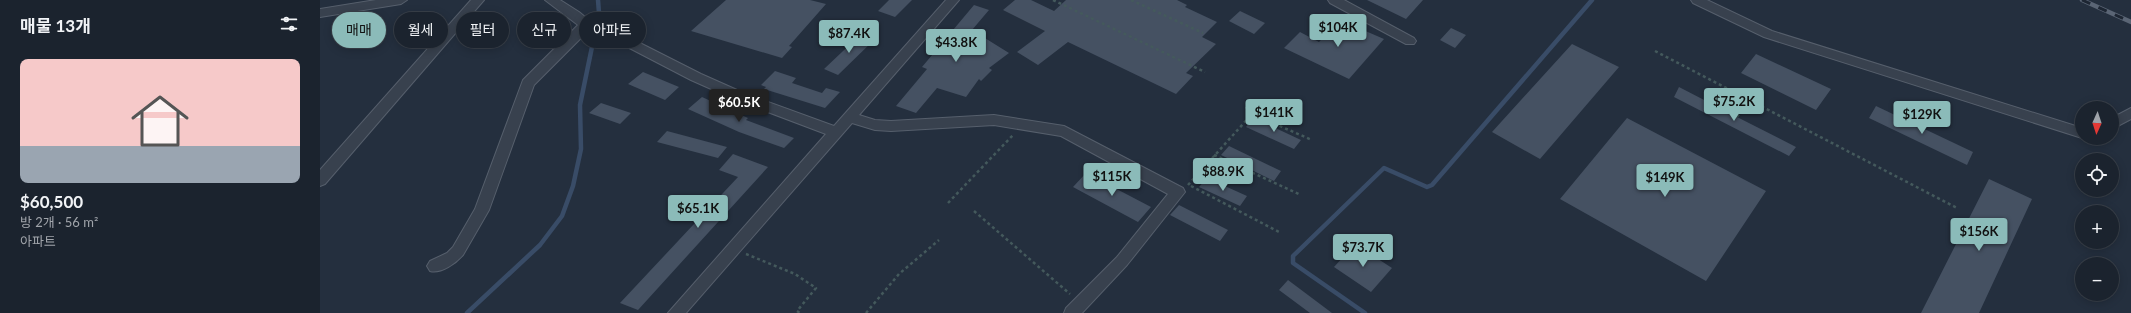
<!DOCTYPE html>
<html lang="ko">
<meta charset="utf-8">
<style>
body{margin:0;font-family:Lato,"Noto Sans KR",sans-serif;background:#242b36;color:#f1f3f6;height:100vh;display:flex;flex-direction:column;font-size:15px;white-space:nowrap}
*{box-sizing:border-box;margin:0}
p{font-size:13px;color:#a0a4aa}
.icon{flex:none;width:22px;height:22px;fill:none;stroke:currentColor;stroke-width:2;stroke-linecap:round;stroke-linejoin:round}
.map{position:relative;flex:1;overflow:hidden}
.side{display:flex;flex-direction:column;background:#1b232e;width:320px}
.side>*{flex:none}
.hud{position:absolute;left:12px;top:12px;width:380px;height:36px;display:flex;gap:8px}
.needle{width:26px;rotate:183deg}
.tools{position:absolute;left:1755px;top:101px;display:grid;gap:8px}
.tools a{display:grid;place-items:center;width:44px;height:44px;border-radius:50%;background:#1b232e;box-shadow:0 2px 10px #0003,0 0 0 1px #39404a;font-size:20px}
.price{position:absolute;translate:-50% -34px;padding:0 9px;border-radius:4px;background:#8bbbb9;color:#111;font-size:13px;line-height:26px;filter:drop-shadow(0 1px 2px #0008)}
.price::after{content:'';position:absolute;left:50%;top:24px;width:12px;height:9px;margin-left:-6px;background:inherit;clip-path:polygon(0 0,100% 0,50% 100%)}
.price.current{background:#222;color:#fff}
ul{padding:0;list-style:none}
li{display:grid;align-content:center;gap:8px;height:212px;padding:0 20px}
li span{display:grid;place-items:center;height:124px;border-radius:8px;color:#555}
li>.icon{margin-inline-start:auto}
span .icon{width:72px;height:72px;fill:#fffc;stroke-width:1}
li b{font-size:17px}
h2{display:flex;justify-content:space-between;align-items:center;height:48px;padding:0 20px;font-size:17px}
.chip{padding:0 14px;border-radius:18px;background:#1b232e;box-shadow:0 2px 10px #0003,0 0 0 1px #39404a;font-size:14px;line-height:36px}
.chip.current{background:#8bbbb9;color:#111}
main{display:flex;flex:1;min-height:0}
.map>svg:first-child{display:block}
</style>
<main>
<section class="side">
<h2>매물 13개<svg class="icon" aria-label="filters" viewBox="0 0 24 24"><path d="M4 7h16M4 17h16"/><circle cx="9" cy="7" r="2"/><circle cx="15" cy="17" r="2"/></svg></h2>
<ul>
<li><span style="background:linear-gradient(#f6c9c9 70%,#9aa5b1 0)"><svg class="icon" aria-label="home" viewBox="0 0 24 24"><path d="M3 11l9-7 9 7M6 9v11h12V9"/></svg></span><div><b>$60,500</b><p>방 2개 · 56 m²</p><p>아파트</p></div></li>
</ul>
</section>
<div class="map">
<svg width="1811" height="313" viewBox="0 0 1811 313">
<rect width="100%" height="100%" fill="#242f3e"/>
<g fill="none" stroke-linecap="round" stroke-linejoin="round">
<path stroke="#394c67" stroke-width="4.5" d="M147,313L220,245L242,216L253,186L261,149L260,105L279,13L278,0
M1045,313L973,263V256L1064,168L1107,187L1112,185L1272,0"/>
</g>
<path fill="#455162" d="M406,0H490L506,4L469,46L472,47L462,58L371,31Z
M569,0H592L575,17L558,11Z
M695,0H711L734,11L746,0H857L867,5L865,7L897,22L882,37L896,44L866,73L873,76L856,94L748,42L718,65L697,52L725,31L683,10Z
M1047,0H1103L1086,19Z
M654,5L669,10L652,30L689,53L669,68L672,70L661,81L659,79L646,97L617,88L596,113L576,106L607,69L602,67Z
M920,11L945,23L934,34L909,21Z
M1020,20L1064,39L1029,79L964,48L980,32L999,42Z
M1131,28L1146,35L1135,48L1120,40Z
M541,34L555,39L518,75L504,69Z
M1252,44L1299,67L1220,159L1172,132Z
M1436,54L1511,89L1496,110L1421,73Z
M455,71L476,78L472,83L502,93L506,88L520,92L505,108L444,89L446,87L441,85Z
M323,72L359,87L345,100L308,84Z
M1359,87L1417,117L1476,147L1469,156L1354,97Z
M382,97L428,118L426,120L474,138L464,148L419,132L368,109Z
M281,103L311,113L300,124L269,113Z
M1556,106L1653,152L1647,165L1549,118Z
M934,118L981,140L974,149L926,127Z
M1307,118L1446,191L1386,281L1240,199Z
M347,131L407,147L398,158L337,142Z
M909,146L961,171L954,181L901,155Z
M413,154L448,167L318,310L300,303L418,177L399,170Z
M766,173L831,207L818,222L753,187Z
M887,178L927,196L920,206L879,187Z
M1669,179L1712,199L1659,313H1601Z
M859,205L908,230L900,241L850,215Z
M1035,244L1072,268L1051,292L1014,267Z
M968,280L1012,313H990L959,290Z"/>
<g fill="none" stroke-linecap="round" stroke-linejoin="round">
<defs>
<path id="minor" d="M56,0H87L81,4L0,17V9Z
M151,0H164L5,184L0,186V170Z
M225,0H240L259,12L270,21L291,25L302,34L381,74L426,94L514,126L626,0H639L539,115L555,120L571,121L674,115L744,126L863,188L865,192L807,265L762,313H744L746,308L797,257L848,194L741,136L674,125L571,131L555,130L532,123L366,313H348L506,134L416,100L371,80L294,40L283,32L269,30L214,85L169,210L143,255C136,263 121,274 110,271L107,266L110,261L127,253L133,247L155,209L203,80L258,25Z
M1008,0H1024L1094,38L1096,41L1094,44H1086L1010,3Z
M1371,0H1387L1452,31L1762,128V138L1444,37L1373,3Z
M1811,108V119L1792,129V118Z"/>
</defs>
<use href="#minor" stroke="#565f6c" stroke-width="2"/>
<path stroke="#44595c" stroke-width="2.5" stroke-dasharray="3 3" stroke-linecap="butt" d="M733,0L885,72
M811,0L883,33
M1335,51L1637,208
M932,114L992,140
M1417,117L1430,99
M894,155L981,195
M868,185L932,114L925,106
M871,186L961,233
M628,203L694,134
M654,211L750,294
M426,254L475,274L496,288L477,311L480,313
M546,313L579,274L619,240"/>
<use href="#minor" fill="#38414e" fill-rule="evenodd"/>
<defs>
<path id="rail" d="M1762,0L1811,22"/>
</defs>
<use href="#rail" stroke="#5a6575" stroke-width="4.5"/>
<use href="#rail" stroke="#1d2633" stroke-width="3" stroke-dasharray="9" stroke-linecap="butt"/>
</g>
</svg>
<div class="tools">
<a><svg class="needle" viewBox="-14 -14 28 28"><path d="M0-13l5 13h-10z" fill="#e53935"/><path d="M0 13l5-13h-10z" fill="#a0a4aa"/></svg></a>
<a><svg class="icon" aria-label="locate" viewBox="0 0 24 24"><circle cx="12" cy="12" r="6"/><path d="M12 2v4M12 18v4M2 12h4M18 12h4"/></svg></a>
<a>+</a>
<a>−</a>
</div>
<b class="price" style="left:1018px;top:48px">$104K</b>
<b class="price" style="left:529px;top:54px">$87.4K</b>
<b class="price" style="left:636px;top:63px">$43.8K</b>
<b class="price" style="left:1414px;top:122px">$75.2K</b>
<b class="price current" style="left:419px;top:123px">$60.5K</b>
<b class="price" style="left:954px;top:133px">$141K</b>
<b class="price" style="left:1602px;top:135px">$129K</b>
<b class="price" style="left:903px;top:192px">$88.9K</b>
<b class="price" style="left:792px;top:197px">$115K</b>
<b class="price" style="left:1345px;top:198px">$149K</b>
<b class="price" style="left:378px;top:229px">$65.1K</b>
<b class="price" style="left:1659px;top:252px">$156K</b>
<b class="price" style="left:1043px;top:268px">$73.7K</b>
<div class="hud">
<a class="chip current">매매</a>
<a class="chip">월세</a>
<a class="chip">필터</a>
<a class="chip">신규</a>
<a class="chip">아파트</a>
</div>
</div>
</main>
